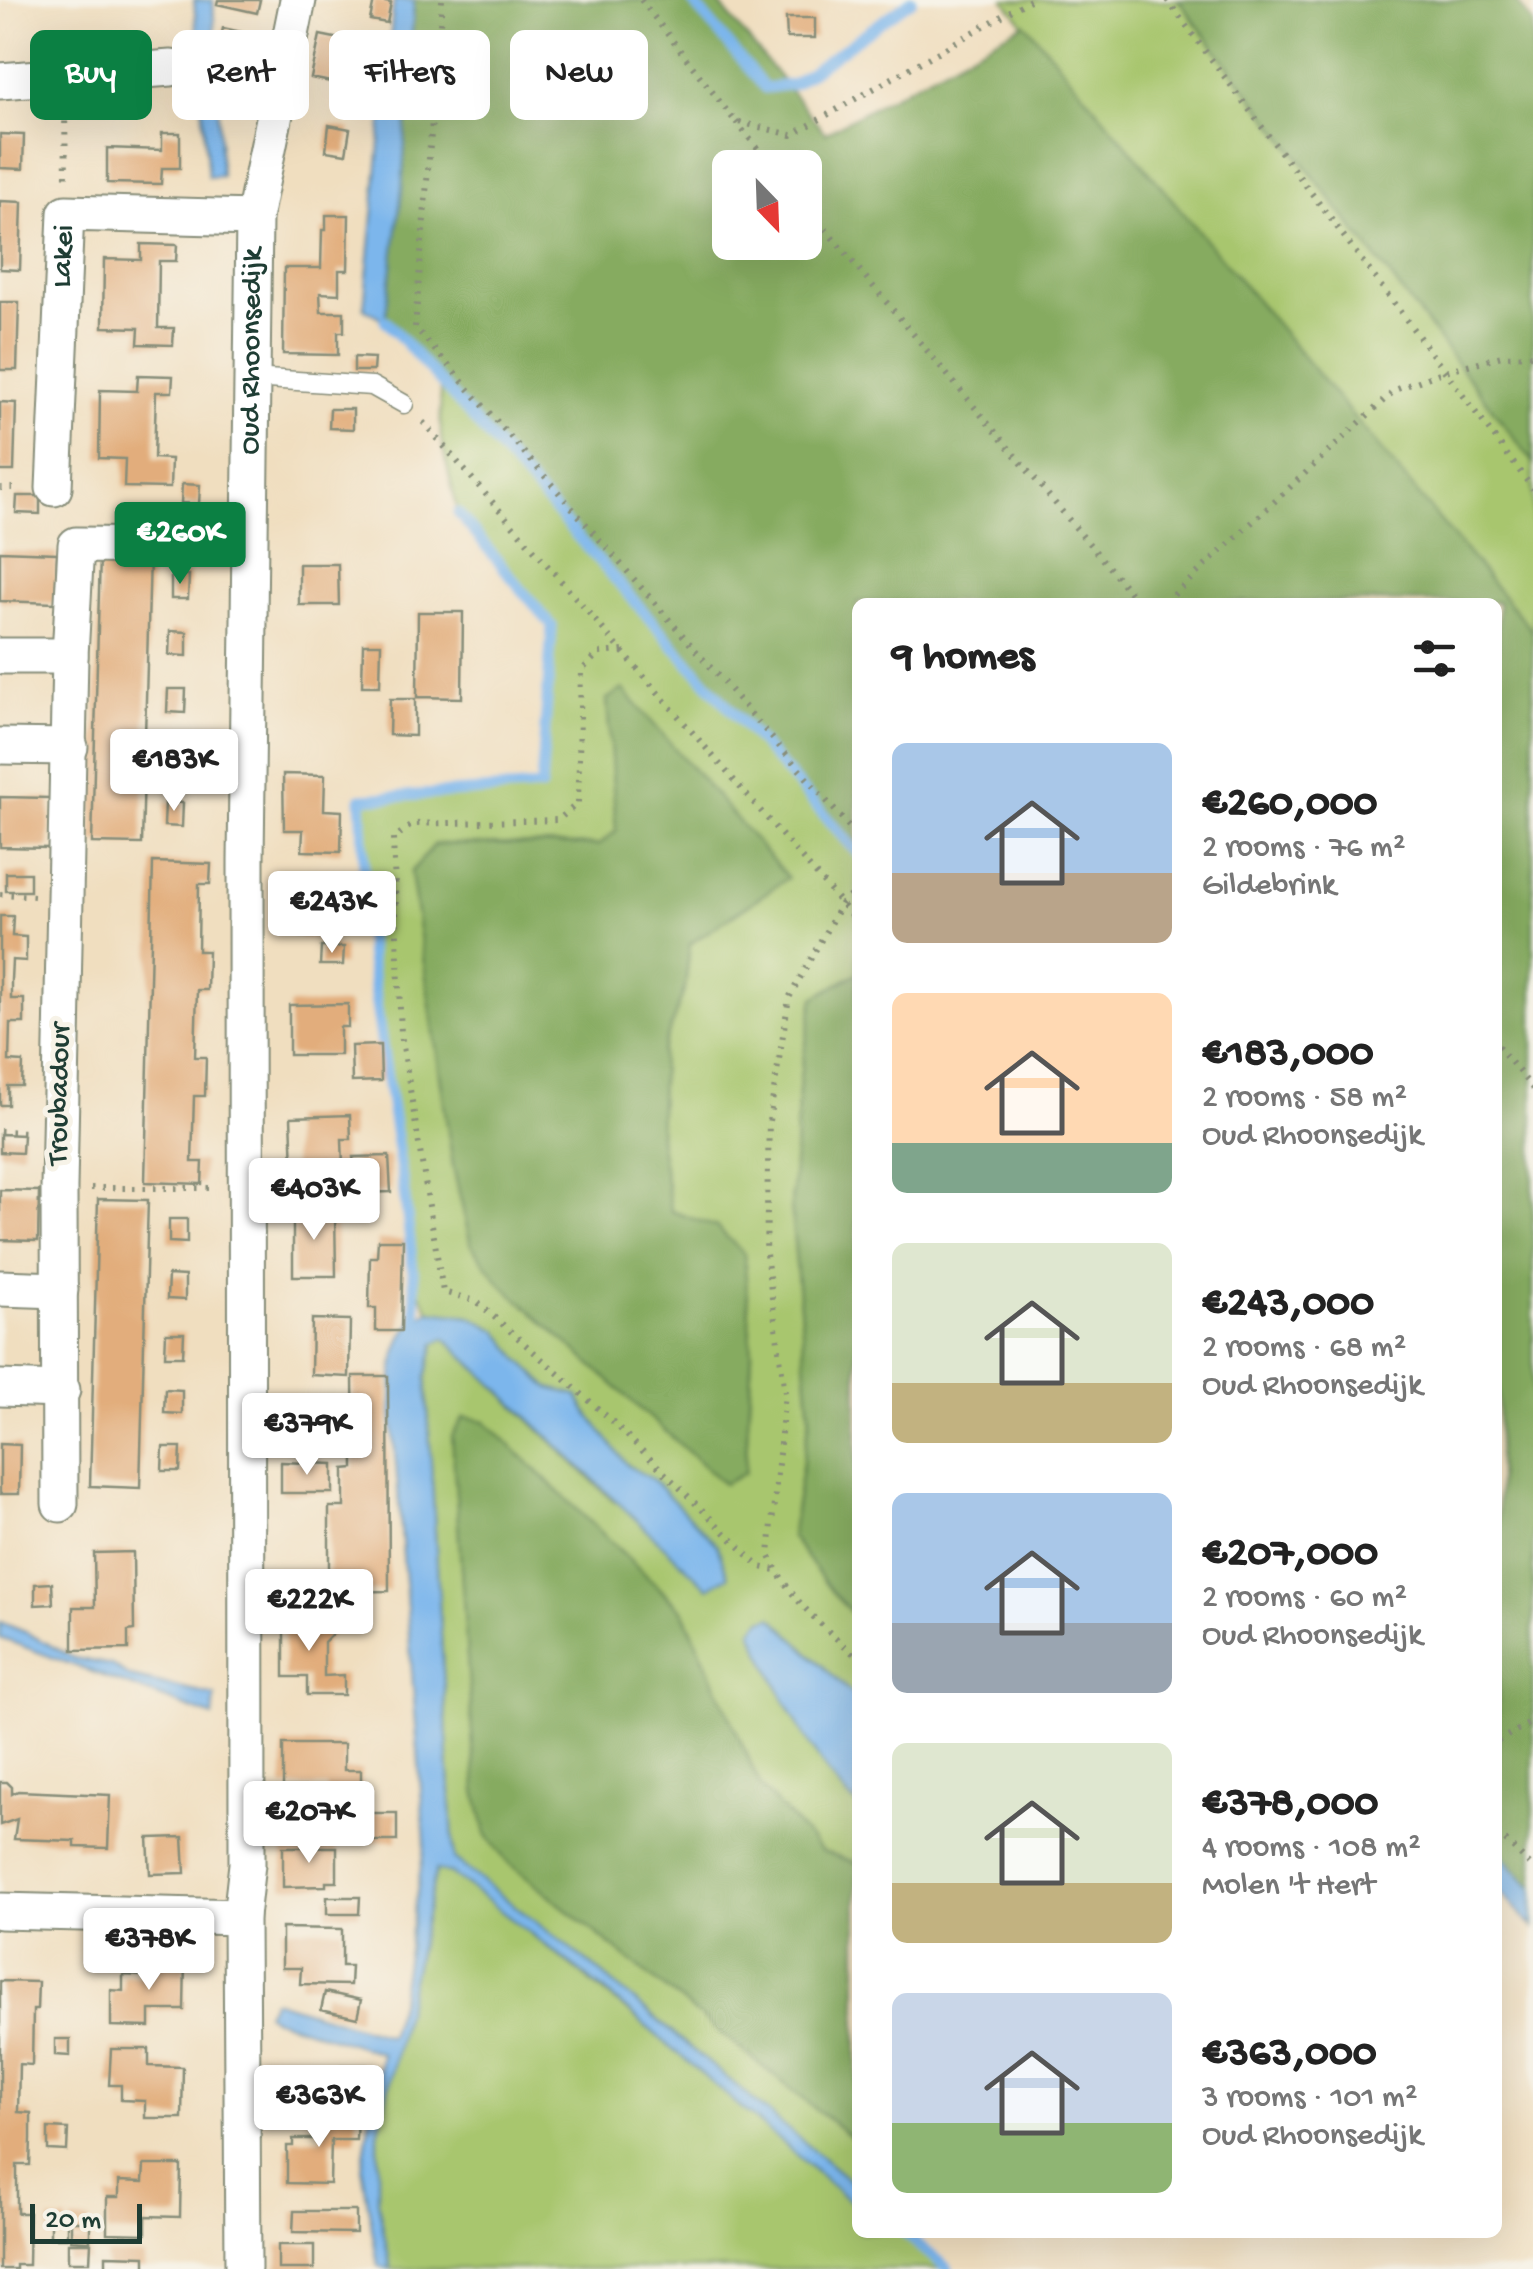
<!DOCTYPE html>
<meta charset="utf-8">
<style>
body{margin:0;font-family:"Gochi Hand",sans-serif;background:#f2f2f2;color:#222;height:100vh;display:flex;flex-direction:column;font-size:38px;white-space:nowrap}
*{box-sizing:border-box;margin:0}
p{font-size:32px;color:#767676}
.icon{flex:none;width:55px;height:55px;fill:none;stroke:currentColor;stroke-width:2;stroke-linecap:round;stroke-linejoin:round}
.map{position:relative;flex:1;overflow:hidden}
.sheet{position:absolute;left:852px;top:598px;width:650px;height:1640px;display:flex;flex-direction:column;background:#fff;border-radius:15px;box-shadow:0 10px 40px #0002}
.sheet>*{flex:none}
.top-card{position:absolute;left:30px;top:30px;width:672px;height:90px;display:flex;gap:20px}
.needle{width:65px;rotate:157deg}
.tools{position:absolute;left:712px;top:150px;display:grid;gap:20px}
.tools a{display:grid;place-items:center;width:110px;height:110px;border-radius:15px;background:#fff;box-shadow:0 10px 40px #0002;font-size:50px}
.scale{position:absolute;left:30px;bottom:25px;width:112px;box-sizing:border-box;padding-left:10px;border:5px solid #1f3d34;border-top:0;font-size:28px;line-height:35px;white-space:nowrap;color:#1f3d34;-webkit-text-stroke:8px #f7f3e8;paint-order:stroke}
.price{position:absolute;translate:-50% -85px;padding:0 22px;border-radius:10px;background:#fff;color:#222;font-size:32px;line-height:65px;filter:drop-shadow(0 2px 5px #0008)}
.price::after{content:'';position:absolute;left:50%;top:60px;width:30px;height:22px;margin-left:-15px;background:inherit;clip-path:polygon(0 0,100% 0,50% 100%)}
.price.current{background:#0b8043;color:#fff}
ul{padding:0;list-style:none}
li{display:flex;align-items:center;gap:30px;height:250px;padding:0 40px}
li span{display:grid;place-items:center;flex:none;width:280px;height:200px;border-radius:15px;color:#555}
li>.icon{margin-inline-start:auto}
span .icon{width:120px;height:120px;fill:#fffc;stroke-width:1}
li b{font-size:42px}
h2{display:flex;justify-content:space-between;align-items:center;height:120px;padding:0 40px;font-size:42px}
.chip{padding:0 35px;border-radius:15px;background:#fff;box-shadow:0 10px 40px #0002;font-size:35px;line-height:90px}
.chip.current{background:#0b8043;color:#fff}
.map>svg:first-child{display:block}
</style>
<div class="map">
<svg width="1533" height="2269" viewBox="0 0 1533 2269">
<rect width="100%" height="100%" fill="#f7f3e8"/>
<filter id="ink" filterUnits="userSpaceOnUse"><feTurbulence type="fractalNoise" baseFrequency=".01" numOctaves="2"/><feDisplacementMap in="SourceGraphic" scale="20" xChannelSelector="R" yChannelSelector="G"/><feConvolveMatrix kernelMatrix="1 2 1 2 8 2 1 2 1" color-interpolation-filters="sRGB"/></filter>
<filter id="wash" filterUnits="userSpaceOnUse"><feTurbulence type="fractalNoise" baseFrequency=".0048" numOctaves="4" result="noise"/><feDisplacementMap in="SourceGraphic" scale="40" xChannelSelector="R" yChannelSelector="G"/><feGaussianBlur stdDeviation="2.25" result="paint"/><feColorMatrix in="noise" values="0 0 0 0 0 0 0 0 0 0 0 0 0 0 0 0 0 1.4 0 .05"/><feComposite in="paint" operator="in"/></filter>
<g filter="url(#wash)">
<rect width="100%" height="100%" fill="#f0debf"/>
<path fill="#a8c66e" stroke="#648251" stroke-width="2.5" fill-rule="evenodd" d="M1004,0H1178L1533,462V632Z
M440,383L857,853V973L814,998L800,1077L791,1208L810,1417L791,1537L835,1596L857,1618V1699L772,1617L761,1620L752,1631C771,1675 820,1778 857,1804V1863L822,1851L761,1787L683,1610L485,1422L486,1834L506,1861L857,2142V2187L589,1963L454,1860L426,1377L435,1343L445,1338L614,1502L675,1506C663,1485 645,1480 628,1465C616,1455 585,1410 577,1395L549,1388L519,1359L498,1331L470,1316L430,1311L415,1284L370,957L361,799L541,787L552,626L458,513L441,439ZM607,699L690,944L685,988L662,1050L659,1138L671,1211L717,1227L744,1254L752,1354L745,1473L471,1245L453,1166L411,872L435,844L599,845L617,831Z
M436,1870L451,1872C590,1979 727,2090 857,2207L858,2232L907,2233L951,2269H391L378,2202V2133Z"/>
<path fill="#86ab61" stroke="#52744a" stroke-width="2.5" fill-rule="evenodd" d="M414,0H716L825,133L1025,23L1533,632V1889L1498,1851V602H858L857,853L385,320L402,189ZM730,168H805V242H730Z
M1178,0H1516L1533,24V462Z
M623,689L788,878L690,944L685,988L662,1051L659,1138L671,1211L717,1227L744,1254L752,1353L745,1473L724,1484L502,1285L471,1245L453,1166L411,872L435,844L599,845L616,831L607,699Z
M857,973V1618L835,1596L791,1537L810,1417L791,1208L800,1077L814,998Z
M464,1417L485,1421L683,1611L761,1787L822,1851L857,1863V2142L506,1861L486,1834L476,1791L452,1436Z"/>
<path fill="#7bb6ec" stroke="#4d7a90" stroke-width="2.5" d="M194,0H213L221,176L208,177Z
M394,0H414L402,189L385,320L364,308Z
M430,1311L470,1316L498,1331L519,1359L549,1388L577,1395L586,1411L628,1466L652,1479L717,1545L728,1576L708,1588L445,1338L435,1343L426,1377L454,1859L589,1963L857,2187V2207L598,1985L451,1873L436,1870L378,2134V2202L391,2269L378,2266L362,2167L381,2053L272,2018L266,2013L273,2000L389,2036L400,1999L425,1842L392,1412C394,1372 388,1331 430,1311Z
M772,1617L857,1699V1804C820,1778 771,1674 752,1631L761,1620Z
M0,1622L25,1632L74,1658L111,1665L130,1677L215,1696L213,1717L0,1638Z
M1498,1851L1533,1889V1927L1498,1889Z"/>
<g fill="none" stroke-linecap="round" stroke-linejoin="round">
<path stroke="#7bb6ec" stroke-width="11" d="M691,0L765,88L794,84L912,0
M385,320L858,853
M417,1331C412,1206 385,1083 370,959C364,906 364,852 361,799L541,787L552,626L458,513
M903,2232L948,2269"/>
</g>
<g id="blocks">
<path fill="#e2ad7b" d="M218,0H260L257,13L217,4Z
M374,0L391,3L387,23L370,20Z
M786,18H815V38H787Z
M223,28L255,35L247,68L225,63L228,49L219,47Z
M320,35L374,46L365,89L311,78Z
M329,125L350,129L346,154L326,151Z
M162,133H180V168H162L161,184L107,183V148L162,150Z
M0,134L24,135L23,169L0,168Z
M0,201L22,202L20,270L0,269Z
M326,215H349L348,270H339V294L320,293L321,312H344V332H338V355L283,354L284,268H321L322,230H326Z
M141,244L177,245L176,261H159L158,328H174L173,345L138,344L139,328L103,327L104,259L141,260Z
M0,302H19L17,370H0Z
M354,357L374,358L373,371H354Z
M138,375L173,376L172,392H156L154,458L171,459L170,488L124,487L125,459L99,458L100,390L137,391Z
M0,402L16,403L14,471H0Z
M330,409H353V429L329,428Z
M182,484L200,485L199,504L181,503Z
M17,496H40V514L16,513Z
M0,551L57,553L55,603L0,601Z
M100,555L150,556L142,844L92,843Z
M299,564H338L339,605H299Z
M171,575H189L188,599H171Z
M418,612H463L462,698L417,697Z
M170,631L187,632V656L169,655Z
M363,644H381L380,686H362Z
M168,689H186L185,713L167,712Z
M390,699H415V736L389,735Z
M166,746H184V770L166,769Z
M283,774L325,775L324,810L342,811L341,852L302,851L303,830H284Z
M0,797L50,798L49,848L0,847Z
M165,802L183,803L182,827L164,826Z
M153,862L211,864L210,884H199L198,951H208L207,990H197L195,1057H206L205,1096H194L192,1162H203L202,1184L145,1182Z
M6,873H30V891H6Z
M319,880H336V908H330V937H300L299,917H280V884L319,885Z
M0,916H13L12,936L26,937V961L12,960L11,980V999H24V1023H10L9,1061L23,1062L22,1086H8V1105H0Z
M321,947H344L343,965H320Z
M348,1004V1027H340V1055H289V1005Z
M380,1045L381,1081L352,1082L351,1046Z
M350,1115L351,1139H342L343,1166H354L353,1157L389,1156L391,1192L332,1194L331,1167L293,1168L291,1117Z
M0,1134L23,1135L22,1153L0,1152Z
M0,1190L39,1191L38,1241L0,1240Z
M98,1199L148,1200L140,1488L90,1486Z
M293,1209H335L336,1276H293Z
M169,1219H187V1243L169,1242Z
M378,1240H403L401,1331H376V1308H369L370,1257H377Z
M168,1275L185,1276V1300L167,1299Z
M312,1319L350,1320L349,1377L311,1375Z
M166,1333H184L183,1356H165Z
M353,1376H388L389,1591L329,1592V1507H344V1469L354,1468Z
M165,1389L182,1390V1414L164,1413Z
M0,1444L20,1445L19,1494H0Z
M163,1447H181L180,1471H162Z
M281,1462L333,1464V1493H281Z
M133,1552L134,1630L128,1631V1649L73,1650V1607H95L94,1553Z
M52,1583L53,1604L35,1605V1584Z
M284,1615H324V1622L334,1632L324,1642V1676L344,1675V1695H307V1677H284Z
M283,1744H344V1770H361V1804H327V1787H283Z
M0,1782H7L12,1787V1794L18,1791L110,1795L108,1848L75,1847V1841L14,1839L17,1819L0,1825Z
M356,1813H397V1841H356Z
M183,1837L185,1873L150,1874L148,1838Z
M283,1847H337V1882H326V1886L283,1887Z
M327,1897H360L359,1914H327Z
M282,1928L342,1929V1966H351L350,1985L300,1984L301,1968H282Z
M148,1958L185,1959L184,2010H150V2027L111,2026V1990L123,1991V1975L147,1976Z
M0,1981L38,1982L37,2010H33L32,2065L19,2064L18,2112L31,2113V2139L30,2165H17V2213H29L28,2265H16V2269H0Z
M325,1992L361,2000L357,2018L321,2010Z
M55,2039H70V2056L55,2055Z
M111,2049H149V2066L183,2067L182,2118H145V2101L121,2100V2085H109Z
M341,2065H366L365,2109H340Z
M323,2113L357,2114L356,2140H331L330,2184L287,2183V2146H293V2139H322Z
M48,2128L68,2129L67,2151L48,2150Z
M144,2165H181L180,2217L146,2216V2234L107,2233V2197H119V2181L143,2182Z
M294,2211H356V2233L293,2232Z
M50,2220H67V2238H50Z
M71,2221H90V2241L71,2240Z
M68,2243H91L90,2262H68Z
M278,2245H314V2269H278Z
M106,2255L145,2256V2269H106Z"/>
</g>
</g>
<g filter="url(#ink)">
<use href="#blocks" fill-opacity="0" stroke="#888e7a" stroke-width="2.5"/>
<g fill="none" stroke-linecap="round" stroke-linejoin="round">
<defs>
<path id="lane" d="M252,378L372,386L404,404"/>
<g id="street">
<path d="M0,81L171,68"/>
<path id="s1" d="M54,488L66,213L254,218"/>
<path d="M0,656H70L59,1188L60,1504"/>
<path d="M70,656L76,545L181,546"/>
<path d="M0,746L70,747"/>
<path d="M0,1288L60,1290"/>
<path d="M0,1388L62,1390"/>
<path d="M0,1911L241,1917"/>
<path id="s2" d="M243,2269L241,1917L247,1864L246,860L254,218L298,0"/>
</g>
</defs>
<use href="#lane" stroke="#888e7a" stroke-width="21"/>
<use href="#street" stroke="#888e7a" stroke-width="39"/>
<path stroke="#888e7a" stroke-width="6" stroke-dasharray="2.5 8" stroke-linecap="butt" d="M442,0L415,327L858,837
M641,0L735,121L792,135L1030,0
M1167,0L1533,489
M65,111L66,179
M736,122L774,168
M805,205L1138,602
M423,422L858,923
M0,488H19
M1166,602L1395,390L1445,371L1502,356L1533,355
M623,651L599,653L581,671L578,803L558,820L413,824L393,839L401,1034L443,1292L476,1301L610,1419L760,1567L776,1570
M858,889L841,904L789,998L769,1121L766,1254L785,1393L769,1554C788,1599 823,1626 858,1658
M0,894L34,896
M1498,1046L1533,1089
M0,1131L29,1132
M91,1188H213
M1498,1741L1533,1721
M1498,1833L1533,1868"/>
<use href="#lane" stroke="#fff" stroke-width="18"/>
<use href="#street" stroke="#fff" stroke-width="35"/>
</g>
</g>
<g text-anchor="middle" dominant-baseline="central" stroke-width="10" stroke-linejoin="round" paint-order="stroke">
<g font-size="30" fill="#1f3d34" stroke="#f7f3e8">
<text stroke="none"><textPath href="#s1" startOffset="232">Lakei</textPath></text>
<text stroke="none"><textPath href="#s2" startOffset="1918">Oud Rhoonsedijk</textPath></text>
<text transform="translate(61 1094) rotate(-89)">Troubadour</text>
</g>
</g>
</svg>
<div class="tools">
<a><svg class="needle" viewBox="-14 -14 28 28"><path d="M0-13l5 13h-10z" fill="#e53935"/><path d="M0 13l5-13h-10z" fill="#767676"/></svg></a>
</div>
<div class="scale">20 m</div>
<b class="price current" style="left:180px;top:587px">€260K</b>
<b class="price" style="left:174px;top:814px">€183K</b>
<b class="price" style="left:332px;top:956px">€243K</b>
<b class="price" style="left:314px;top:1243px">€403K</b>
<b class="price" style="left:307px;top:1478px">€379K</b>
<b class="price" style="left:309px;top:1654px">€222K</b>
<b class="price" style="left:309px;top:1866px">€207K</b>
<b class="price" style="left:149px;top:1993px">€378K</b>
<b class="price" style="left:319px;top:2150px">€363K</b>
<div class="top-card">
<a class="chip current">Buy</a>
<a class="chip">Rent</a>
<a class="chip">Filters</a>
<a class="chip">New</a>
</div>
<section class="sheet">
<h2>9 homes<svg class="icon" aria-label="filters" viewBox="0 0 24 24"><path d="M4 7h16M4 17h16"/><circle cx="9" cy="7" r="2"/><circle cx="15" cy="17" r="2"/></svg></h2>
<ul>
<li><span style="background:linear-gradient(#a9c7e8 65%,#b9a48a 0)"><svg class="icon" aria-label="home" viewBox="0 0 24 24"><path d="M3 11l9-7 9 7M6 9v11h12V9"/></svg></span><div><b>€260,000</b><p>2 rooms · 76 m²</p><p>Gildebrink</p></div></li>
<li><span style="background:linear-gradient(#ffd9b3 75%,#7fa58c 0)"><svg class="icon" aria-label="home" viewBox="0 0 24 24"><path d="M3 11l9-7 9 7M6 9v11h12V9"/></svg></span><div><b>€183,000</b><p>2 rooms · 58 m²</p><p>Oud Rhoonsedijk</p></div></li>
<li><span style="background:linear-gradient(#dfe7d0 70%,#c2b280 0)"><svg class="icon" aria-label="home" viewBox="0 0 24 24"><path d="M3 11l9-7 9 7M6 9v11h12V9"/></svg></span><div><b>€243,000</b><p>2 rooms · 68 m²</p><p>Oud Rhoonsedijk</p></div></li>
<li><span style="background:linear-gradient(#a9c7e8 65%,#9aa5b1 0)"><svg class="icon" aria-label="home" viewBox="0 0 24 24"><path d="M3 11l9-7 9 7M6 9v11h12V9"/></svg></span><div><b>€207,000</b><p>2 rooms · 60 m²</p><p>Oud Rhoonsedijk</p></div></li>
<li><span style="background:linear-gradient(#dfe7d0 70%,#c2b280 0)"><svg class="icon" aria-label="home" viewBox="0 0 24 24"><path d="M3 11l9-7 9 7M6 9v11h12V9"/></svg></span><div><b>€378,000</b><p>4 rooms · 108 m²</p><p>Molen 't Hert</p></div></li>
<li><span style="background:linear-gradient(#c9d6e8 65%,#8fb573 0)"><svg class="icon" aria-label="home" viewBox="0 0 24 24"><path d="M3 11l9-7 9 7M6 9v11h12V9"/></svg></span><div><b>€363,000</b><p>3 rooms · 101 m²</p><p>Oud Rhoonsedijk</p></div></li>
</ul>
</section>
</div>
